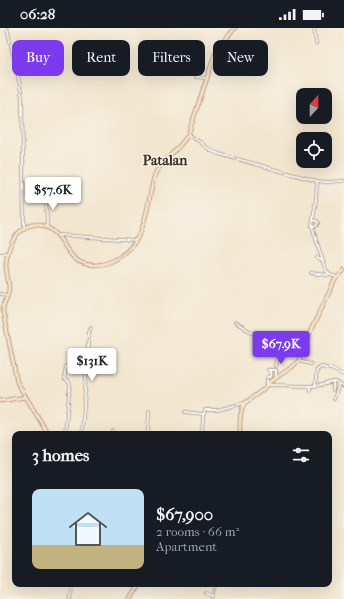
<!DOCTYPE html>
<meta charset="utf-8">
<style>
body{margin:0;font-family:"IM FELL French Canon",serif;background:#242831;color:#f1f3f6;height:100vh;display:flex;flex-direction:column;font-size:15px;white-space:nowrap}
*{box-sizing:border-box;margin:0}
p{font-size:13px;color:#9ea1a6}
.icon{flex:none;width:22px;height:22px;fill:none;stroke:currentColor;stroke-width:2;stroke-linecap:round;stroke-linejoin:round}
.map{position:relative;flex:1;overflow:hidden}
.details{position:absolute;left:12px;top:403px;width:320px;height:156px;display:flex;flex-direction:column;background:#171b24;border-radius:8px;box-shadow:0 4px 16px #0002}
.details>*{flex:none}
.top-card{position:absolute;left:12px;top:12px;width:320px;height:36px;display:flex;gap:8px}
.needle{width:26px;rotate:21deg}
.controls{position:absolute;left:296px;top:60px;display:grid;gap:8px}
.controls a{display:grid;place-items:center;width:36px;height:36px;border-radius:8px;background:#171b24;box-shadow:0 4px 16px #0002;font-size:20px}
.price{position:absolute;translate:-50% -34px;padding:0 9px;border-radius:4px;background:#fff;color:#222;font-size:13px;line-height:26px;filter:drop-shadow(0 1px 2px #0008)}
.price::after{content:'';position:absolute;left:50%;top:24px;width:12px;height:9px;margin-left:-6px;background:inherit;clip-path:polygon(0 0,100% 0,50% 100%)}
.price.current{background:#7c3aed;color:#fff}
ul{padding:0;list-style:none}
li{display:flex;align-items:center;gap:12px;height:100px;padding:0 20px}
li+li{border-top:1px solid #363941}
li span{display:grid;place-items:center;flex:none;width:112px;height:80px;border-radius:8px;color:#555}
li>.icon{margin-inline-start:auto}
span .icon{width:48px;height:48px;fill:#fffc;stroke-width:1}
li b{font-size:17px}
h2{display:flex;justify-content:space-between;align-items:center;height:48px;padding:0 20px;font-size:17px}
.chip{padding:0 14px;border-radius:8px;background:#171b24;box-shadow:0 4px 16px #0002;font-size:14px;line-height:36px}
.chip.current{background:#7c3aed;color:#fff}
.status{display:flex;justify-content:space-between;align-items:center;height:28px;padding:0 20px;background:#171b24;direction:ltr}
.status svg{height:11px;fill:currentColor}
.map>svg:first-child{display:block}
</style>
<div class="status"><b>06:28</b><svg viewBox="0 0 49 12"><path d="M0 12V9h3v3zM5 12V6h3v6zM10 12V3h3v9zM15 12V0h3v12zM26 1h20v11H26zM47 4h2v5h-2z"/></svg></div>
<div class="map">
<svg width="344" height="571" viewBox="0 0 344 571">
<rect width="100%" height="100%" fill="#f7f3e8"/>
<filter id="ink" filterUnits="userSpaceOnUse"><feTurbulence type="fractalNoise" baseFrequency=".025" numOctaves="2"/><feDisplacementMap in="SourceGraphic" scale="8" xChannelSelector="R" yChannelSelector="G"/><feConvolveMatrix kernelMatrix="1 2 1 2 8 2 1 2 1" color-interpolation-filters="sRGB"/></filter>
<filter id="wash" filterUnits="userSpaceOnUse"><feTurbulence type="fractalNoise" baseFrequency=".012" numOctaves="4" result="noise"/><feDisplacementMap in="SourceGraphic" scale="16" xChannelSelector="R" yChannelSelector="G"/><feGaussianBlur stdDeviation="0.9" result="paint"/><feColorMatrix in="noise" values="0 0 0 0 0 0 0 0 0 0 0 0 0 0 0 0 0 1.4 0 .05"/><feComposite in="paint" operator="in"/></filter>
<g filter="url(#wash)">
<rect width="100%" height="100%" fill="#f3e6cf"/>
</g>
<g filter="url(#ink)">
<g fill="none" stroke-linecap="round" stroke-linejoin="round">
<defs>
<path id="street" d="M7,0L19,52L22,70L24,200
M314,0L316,15
M196,49L206,50
M188,107L200,114L210,122L219,126L317,153L316,172L312,198L324,237L327,244L330,247L337,249
M317,153L326,154L344,153
M46,168L47,200
M312,198H316L318,195L317,193L313,192
M58,207L136,212
M0,226L8,225
M317,230L323,233
M311,245L327,247L329,246
M0,266L7,267
M235,294L284,324L302,326
M298,333L311,336
M276,338L279,321
M268,342H276V350
M267,357V350L268,349H271V342
M268,357L313,358L322,357L333,354H336L344,359
M308,358L310,360V363
M315,358L317,342L321,339L331,341L344,347
M333,362V356L336,354
M334,371L339,356
M185,384L203,386
M65,406L70,356L69,354L64,351L66,338
M82,406L89,304L91,299
M113,406V403
M148,406L149,383
M202,406L203,389L205,382H217L244,375
M206,565L213,568
M70,571L71,556
M213,571L216,556"/>
<path id="secondary" d="M0,373L26,369
M48,406L17,354L3,284C2,275 9,269 9,261C9,253 6,245 6,237C7,214 24,186 50,201C63,208 65,225 78,233C88,238 100,238 110,234C149,217 145,180 155,146L157,142L181,116L188,107L216,23L235,0
M240,406C240,396 239,384 245,375L265,360L273,352L292,339L299,332L311,302L335,252L344,242
M130,571L139,556"/>
</defs>
<use href="#street" stroke="#978876" stroke-width="3.5"/>
<use href="#secondary" stroke="#978876" stroke-width="4.5"/>
<use href="#street" stroke="#fff" stroke-width="2"/>
<use href="#secondary" stroke="#fee4c6" stroke-width="3"/>
</g>
</g>
<g text-anchor="middle" dominant-baseline="central" stroke-width="3" stroke-linejoin="round" paint-order="stroke">
<g font-size="14" font-weight="bold" fill="#3b2a1e" stroke="#f7f3e8">
<text x="165" y="132">Patalan</text>
</g>
</g>
</svg>
<div class="controls">
<a><svg class="needle" viewBox="-14 -14 28 28"><path d="M0-13l5 13h-10z" fill="#e53935"/><path d="M0 13l5-13h-10z" fill="#9ea1a6"/></svg></a>
<a><svg class="icon" aria-label="locate" viewBox="0 0 24 24"><circle cx="12" cy="12" r="6"/><path d="M12 2v4M12 18v4M2 12h4M18 12h4"/></svg></a>
</div>
<b class="price" style="left:53px;top:183px">$57.6K</b>
<b class="price current" style="left:281px;top:337px">$67.9K</b>
<b class="price" style="left:92px;top:354px">$131K</b>
<div class="top-card">
<a class="chip current">Buy</a>
<a class="chip">Rent</a>
<a class="chip">Filters</a>
<a class="chip">New</a>
</div>
<section class="details">
<h2>3 homes<svg class="icon" aria-label="filters" viewBox="0 0 24 24"><path d="M4 7h16M4 17h16"/><circle cx="9" cy="7" r="2"/><circle cx="15" cy="17" r="2"/></svg></h2>
<ul>
<li><span style="background:linear-gradient(#bfe0f5 70%,#c2b280 0)"><svg class="icon" aria-label="home" viewBox="0 0 24 24"><path d="M3 11l9-7 9 7M6 9v11h12V9"/></svg></span><div><b>$67,900</b><p>2 rooms · 66 m²</p><p>Apartment</p></div></li>
</ul>
</section>
</div>
